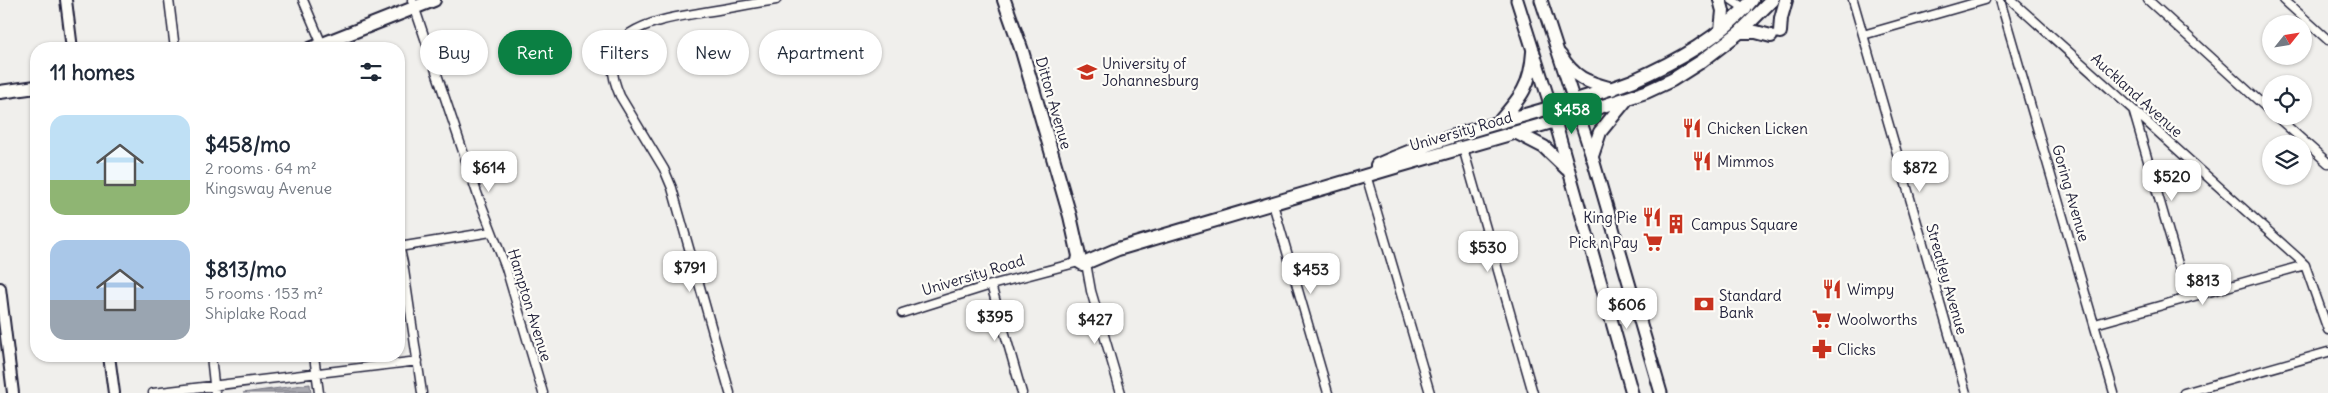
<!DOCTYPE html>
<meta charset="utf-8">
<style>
body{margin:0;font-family:Delius,sans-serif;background:#f2f2f3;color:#1f2937;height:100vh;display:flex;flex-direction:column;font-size:19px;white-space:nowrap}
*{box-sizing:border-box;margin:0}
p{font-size:16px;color:#747a83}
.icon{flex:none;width:28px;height:28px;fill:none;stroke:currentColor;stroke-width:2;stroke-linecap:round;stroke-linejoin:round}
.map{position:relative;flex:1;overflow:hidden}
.drawer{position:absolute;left:30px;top:42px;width:375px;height:320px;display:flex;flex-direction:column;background:#fff;border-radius:20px;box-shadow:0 1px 4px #0004}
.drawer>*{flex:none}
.guide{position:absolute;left:420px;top:30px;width:475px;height:45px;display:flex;gap:10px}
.needle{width:32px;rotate:60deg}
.fabs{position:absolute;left:2262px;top:15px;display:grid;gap:10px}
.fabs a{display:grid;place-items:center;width:50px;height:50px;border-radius:50%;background:#fff;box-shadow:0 1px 4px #0004;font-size:25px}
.price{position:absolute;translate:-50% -42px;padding:0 11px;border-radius:10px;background:#fff;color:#222;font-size:16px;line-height:32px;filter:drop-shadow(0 1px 2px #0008)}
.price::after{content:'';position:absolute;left:50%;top:30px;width:15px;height:11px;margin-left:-8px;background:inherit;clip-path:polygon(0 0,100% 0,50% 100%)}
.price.active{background:#0b8043;color:#fff}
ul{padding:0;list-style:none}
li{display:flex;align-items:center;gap:15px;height:125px;padding:0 20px}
li span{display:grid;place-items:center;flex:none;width:140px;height:100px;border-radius:15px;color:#555}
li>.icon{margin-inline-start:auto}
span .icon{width:60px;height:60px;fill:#fffc;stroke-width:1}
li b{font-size:21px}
h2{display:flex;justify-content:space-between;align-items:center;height:60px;padding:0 20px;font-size:21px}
.tag{padding:0 18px;border-radius:22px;background:#fff;box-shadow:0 1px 4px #0004;font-size:18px;line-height:45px}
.tag.active{background:#0b8043;color:#fff}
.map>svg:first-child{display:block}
</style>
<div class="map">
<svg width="2328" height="393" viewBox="0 0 2328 393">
<defs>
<pattern id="water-rules" width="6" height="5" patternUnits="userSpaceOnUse" patternTransform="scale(1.25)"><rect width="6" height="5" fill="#a9a9b0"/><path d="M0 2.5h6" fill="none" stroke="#898990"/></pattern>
</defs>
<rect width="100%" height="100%" fill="#f0efec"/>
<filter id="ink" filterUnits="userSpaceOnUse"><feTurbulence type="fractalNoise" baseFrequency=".02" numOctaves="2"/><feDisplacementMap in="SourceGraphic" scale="10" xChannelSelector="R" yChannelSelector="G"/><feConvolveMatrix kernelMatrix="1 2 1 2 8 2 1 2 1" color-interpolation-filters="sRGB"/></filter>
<g filter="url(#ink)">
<path fill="url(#water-rules)" stroke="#737381" d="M310,384L311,393H243Z"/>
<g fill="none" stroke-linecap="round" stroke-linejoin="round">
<defs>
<path id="minor" d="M169,0L175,49
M303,0L323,47
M412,0L477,193L506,268L543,393
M1732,0L1747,10
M1853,0L1966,393
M2000,0L2114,393
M2011,0L2298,258L2305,265L2328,330
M2148,0L2271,112
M2284,0L2328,40
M1863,35L1985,0
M2134,113L2188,298
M2276,116L2328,163
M1463,148L1533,393
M1366,175L1430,393
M1273,204L1328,393
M399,245L403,263L422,393
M399,247L491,232
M1086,263L1091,291L1121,393
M991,285L1022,393
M902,313L991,285L1079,262
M2095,324L2305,265
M211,356L215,393
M314,356L319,393
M153,393L418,361
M730,393L672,188L664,169L620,96C591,30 652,21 699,13C725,9 750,4 776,0
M2184,393L2328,352"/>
<path id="tertiary" d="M66,0L72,49
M0,288L13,393
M109,356L114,393"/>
<path id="secondary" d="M1517,0L1551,107L1632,393
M1541,0L1592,156L1661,393"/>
<path id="primary" d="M1004,0L1022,51L1070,216L1079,256L1078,261L1083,264L1118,249L1402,165L1566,118L1646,92L1672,80L1702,61L1740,32L1772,0
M1720,0L1723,11L1721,30
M1740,32H1756L1771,36
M1780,32L1781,18L1786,0
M310,49L434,0
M1560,55C1575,79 1587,82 1612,89
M0,92L36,87
M1500,121C1521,97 1531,85 1533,52
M1517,133L1544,147L1567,169
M1592,156L1600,132L1627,99
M1377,165C1459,128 1548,113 1632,81C1675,62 1722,37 1752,0"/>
</defs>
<use href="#minor" stroke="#22223b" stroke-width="11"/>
<use href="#tertiary" stroke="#22223b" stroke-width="14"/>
<use href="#secondary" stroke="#22223b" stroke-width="15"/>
<use href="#primary" stroke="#22223b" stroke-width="16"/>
<use href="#minor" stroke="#fdfcf7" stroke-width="8"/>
<use href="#tertiary" stroke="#fdfcf7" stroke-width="10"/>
<use href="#secondary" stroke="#fdfcf7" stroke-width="11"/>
<use href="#primary" stroke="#fdfcf7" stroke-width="12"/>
</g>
</g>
<defs>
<symbol id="university-bare" viewBox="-9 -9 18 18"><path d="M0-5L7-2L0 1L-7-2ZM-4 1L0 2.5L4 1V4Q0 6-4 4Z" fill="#c8321e" stroke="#fdfcf7" stroke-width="2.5" paint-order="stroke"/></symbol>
<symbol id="restaurant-bare" viewBox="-9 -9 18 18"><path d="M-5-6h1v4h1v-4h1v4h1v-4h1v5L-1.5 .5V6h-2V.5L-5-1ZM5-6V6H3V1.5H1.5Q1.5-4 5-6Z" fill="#c8321e" stroke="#fdfcf7" stroke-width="2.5" paint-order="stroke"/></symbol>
<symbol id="building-bare" viewBox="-9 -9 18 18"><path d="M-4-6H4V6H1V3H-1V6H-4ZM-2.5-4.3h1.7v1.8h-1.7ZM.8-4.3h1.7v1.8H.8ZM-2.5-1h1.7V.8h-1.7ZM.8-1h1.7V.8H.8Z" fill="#c8321e" stroke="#fdfcf7" stroke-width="2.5" paint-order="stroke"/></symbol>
<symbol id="supermarket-bare" viewBox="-9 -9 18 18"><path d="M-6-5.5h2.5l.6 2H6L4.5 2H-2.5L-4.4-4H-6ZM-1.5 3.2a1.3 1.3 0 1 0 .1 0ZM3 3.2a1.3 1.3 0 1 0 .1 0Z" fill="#c8321e" stroke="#fdfcf7" stroke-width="2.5" paint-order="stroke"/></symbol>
<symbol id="bank-bare" viewBox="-9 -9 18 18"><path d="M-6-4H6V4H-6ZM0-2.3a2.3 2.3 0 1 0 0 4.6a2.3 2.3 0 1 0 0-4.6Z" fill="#c8321e" stroke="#fdfcf7" stroke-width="2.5" paint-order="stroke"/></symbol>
<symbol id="pharmacy-bare" viewBox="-9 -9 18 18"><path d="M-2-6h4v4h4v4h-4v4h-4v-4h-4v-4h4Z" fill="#c8321e" stroke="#fdfcf7" stroke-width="2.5" paint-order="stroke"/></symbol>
</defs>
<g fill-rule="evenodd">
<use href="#university-bare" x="1073" y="58" width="28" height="28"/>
<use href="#restaurant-bare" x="1678" y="114" width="28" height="28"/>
<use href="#restaurant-bare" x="1688" y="147" width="28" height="28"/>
<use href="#restaurant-bare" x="1638" y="203" width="28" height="28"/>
<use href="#building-bare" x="1662" y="210" width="28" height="28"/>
<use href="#supermarket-bare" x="1639" y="228" width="28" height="28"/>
<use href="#restaurant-bare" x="1818" y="275" width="28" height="28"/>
<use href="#bank-bare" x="1690" y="290" width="28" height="28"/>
<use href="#supermarket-bare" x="1808" y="305" width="28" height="28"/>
<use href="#pharmacy-bare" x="1808" y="335" width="28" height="28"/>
</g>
<g text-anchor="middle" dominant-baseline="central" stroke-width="4.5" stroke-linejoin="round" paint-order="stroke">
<g font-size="15" fill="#22223b" stroke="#fdfcf7" text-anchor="start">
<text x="1102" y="63">University of<tspan x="1102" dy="17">Johannesburg</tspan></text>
<text x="1707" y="128">Chicken Licken</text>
<text x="1717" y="161">Mimmos</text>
<text x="1637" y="217" text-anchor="end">King Pie</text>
<text x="1691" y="224">Campus Square</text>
<text x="1638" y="242" text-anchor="end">Pick n Pay</text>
<text x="1847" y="289">Wimpy</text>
<text x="1719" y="295">Standard<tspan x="1719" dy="17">Bank</tspan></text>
<text x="1837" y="319">Woolworths</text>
<text x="1837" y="349">Clicks</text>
</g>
<g font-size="15" fill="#22223b" stroke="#fdfcf7">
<text transform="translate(2137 95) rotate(42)">Auckland Avenue</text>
<text transform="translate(1054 103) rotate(74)">Ditton Avenue</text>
<text transform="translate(1461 131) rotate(-16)">University Road</text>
<text transform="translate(2071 193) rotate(74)">Goring Avenue</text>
<text transform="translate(973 275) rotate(-17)">University Road</text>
<text transform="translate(1947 279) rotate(74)">Streatley Avenue</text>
<text transform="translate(530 305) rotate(73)">Hampton Avenue</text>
</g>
</g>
</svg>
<div class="fabs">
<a><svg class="needle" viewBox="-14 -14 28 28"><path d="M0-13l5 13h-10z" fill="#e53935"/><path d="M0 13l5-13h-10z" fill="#747a83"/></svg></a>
<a><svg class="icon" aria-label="locate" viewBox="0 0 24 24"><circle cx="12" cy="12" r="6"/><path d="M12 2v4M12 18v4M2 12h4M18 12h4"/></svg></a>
<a><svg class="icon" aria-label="layers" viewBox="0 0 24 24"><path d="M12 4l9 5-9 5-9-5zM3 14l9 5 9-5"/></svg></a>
</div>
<b class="price active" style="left:1572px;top:135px">$458</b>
<b class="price" style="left:489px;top:193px">$614</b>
<b class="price" style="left:1920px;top:193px">$872</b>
<b class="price" style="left:2172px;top:202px">$520</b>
<b class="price" style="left:1488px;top:273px">$530</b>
<b class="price" style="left:690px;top:293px">$791</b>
<b class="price" style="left:1311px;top:295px">$453</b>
<b class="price" style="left:2203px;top:306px">$813</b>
<b class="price" style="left:1627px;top:330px">$606</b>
<b class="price" style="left:995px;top:342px">$395</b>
<b class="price" style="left:1095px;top:345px">$427</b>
<div class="guide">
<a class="tag">Buy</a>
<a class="tag active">Rent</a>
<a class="tag">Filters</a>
<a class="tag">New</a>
<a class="tag">Apartment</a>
</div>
<section class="drawer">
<h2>11 homes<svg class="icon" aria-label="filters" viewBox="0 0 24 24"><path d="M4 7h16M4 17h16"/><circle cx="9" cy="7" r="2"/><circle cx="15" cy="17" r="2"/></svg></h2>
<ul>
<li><span style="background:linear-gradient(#bfe0f5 65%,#8fb573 0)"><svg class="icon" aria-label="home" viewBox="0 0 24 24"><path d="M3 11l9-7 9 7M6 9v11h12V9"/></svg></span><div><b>$458/mo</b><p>2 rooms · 64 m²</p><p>Kingsway Avenue</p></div></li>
<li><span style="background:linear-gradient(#a9c7e8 60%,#9aa5b1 0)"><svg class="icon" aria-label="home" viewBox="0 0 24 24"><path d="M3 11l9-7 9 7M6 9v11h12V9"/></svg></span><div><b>$813/mo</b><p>5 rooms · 153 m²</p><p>Shiplake Road</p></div></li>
</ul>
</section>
</div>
